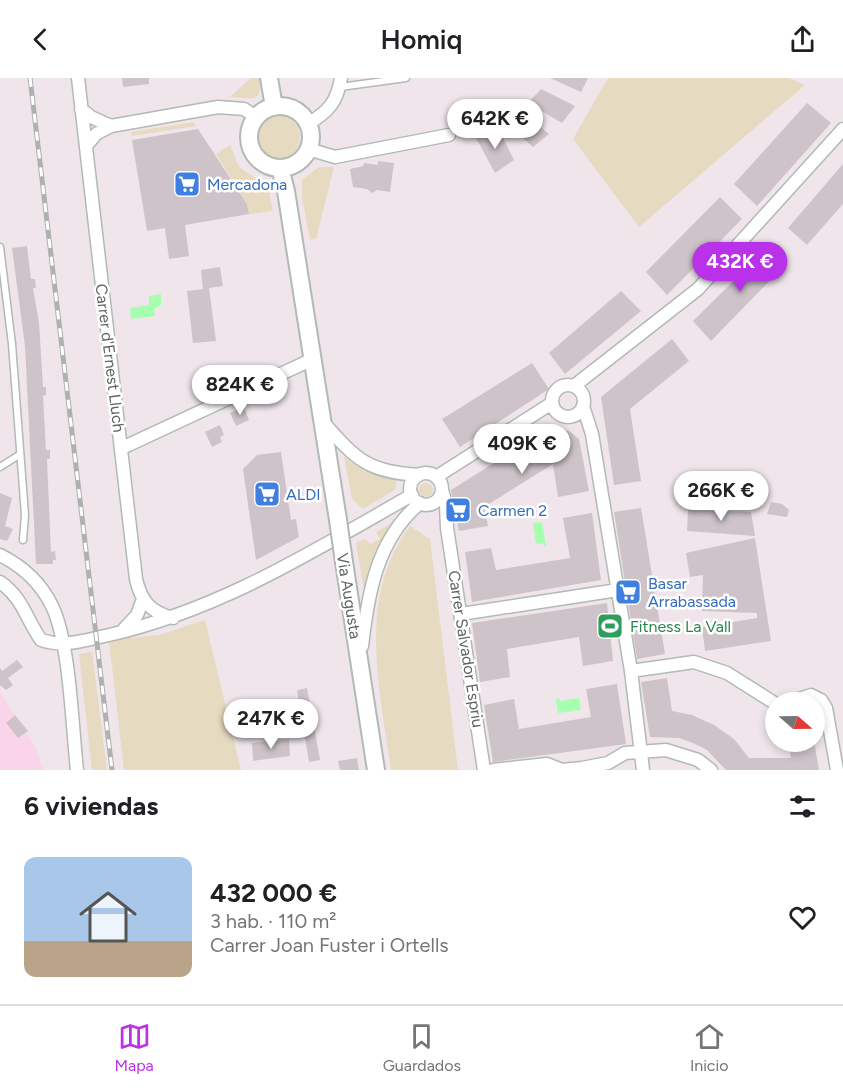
<!DOCTYPE html>
<html lang="es">
<meta charset="utf-8">
<style>
body{margin:0;font-family:Figtree,sans-serif;background:#f6f6f6;color:#202124;height:100vh;display:flex;flex-direction:column;font-size:22px;white-space:nowrap}
*{box-sizing:border-box;margin:0}
p{font-size:20px;color:#757577}
.icon{flex:none;width:33px;height:33px;fill:none;stroke:currentColor;stroke-width:2;stroke-linecap:round;stroke-linejoin:round}
.map{position:relative;height:692px;overflow:hidden}
.panel{display:flex;flex-direction:column;background:#fff;flex:1}
.panel>*{flex:none}
.needle{width:39px;rotate:110deg}
.buttons{position:absolute;left:765px;top:614px;display:grid;gap:12px}
.buttons a{display:grid;place-items:center;width:60px;height:60px;border-radius:50%;background:#fff;box-shadow:0 3px 9px #0003;font-size:30px}
.price{position:absolute;translate:-50% -51px;padding:0 14px;border-radius:21px;background:#fff;color:#222;font-size:20px;line-height:39px;filter:drop-shadow(0 2px 3px #0008)}
.price::after{content:'';position:absolute;left:50%;top:36px;width:18px;height:14px;margin-left:-9px;background:inherit;clip-path:polygon(0 0,100% 0,50% 100%)}
.price.on{background:#b931e9;color:#fff}
ul{padding:0;list-style:none}
li{display:flex;align-items:center;gap:18px;height:150px;padding:0 24px}
li span{display:grid;place-items:center;flex:none;width:168px;height:120px;border-radius:12px;color:#555}
li>.icon{margin-inline-start:auto}
span .icon{width:72px;height:72px;fill:#fffc;stroke-width:1}
li b{font-size:26px}
h2{display:flex;justify-content:space-between;align-items:center;height:72px;padding:0 24px;font-size:26px}
header{display:flex;justify-content:space-between;align-items:center;height:78px;padding:0 24px;background:#fff;font-size:27px;font-weight:600}
.tabs{display:flex;justify-content:space-around;align-items:center;height:84px;border-top:2px solid #e0e0e0;background:#fff;font-size:16px;color:#757577}
.tabs a{display:grid;justify-items:center;gap:3px}
.tabs .on{color:#b931e9}
.map>svg:first-child{display:block}
</style>
<header><svg class="icon" aria-label="back" viewBox="0 0 24 24"><path d="M15 5l-7 7 7 7"/></svg>Homiq<svg class="icon" aria-label="share" viewBox="0 0 24 24"><path d="M12 15V3M7 8l5-5 5 5M5 13v7h14v-7"/></svg></header>
<div class="map">
<svg width="843" height="692" viewBox="0 0 843 692">
<rect width="100%" height="100%" fill="#efe5eb"/>
<path fill="#e6dac1" d="M251,0H260C263,28 249,19 230,19Z
M608,0H789L805,7L639,149L573,61Z
M256 59a22 22 0 1 1 44 0a22 22 0 1 1-44 0Z
M193,44L196,48L132,58L131,54Z
M230,67L239,89L268,109L273,133L249,136L247,126L216,76Z
M319,89H334L316,161L310,162L302,119V102Z
M344,378L365,394L396,402V411L363,431L352,421Z
M419 412a7 7 0 1 1 14 0a7 7 0 1 1-14 0Z
M397,442L365,519L356,465L365,461L370,466L380,461L376,454Z
M410,448L430,461L458,692H391C380,611 356,520 410,448Z
M205,542L241,692H124L109,562L159,557Z
M92,574L107,692H92L79,576Z"/>
<path fill="#fad5ea" d="M0,614L37,672L43,692H0Z"/>
<path fill="#a5ffae" d="M161,216V227L154,231L155,238L131,241L130,230L149,227V218Z
M542,444L546,468H544L543,465L536,466L533,445Z
M559,620L560,623L579,620L581,632L558,635L556,621Z"/>
<path fill="#cdc3c9" d="M122,0H149V6L123,9Z
M550,0H588L581,14Z
M541,11L575,28L562,45L528,25Z
M807,25L831,45L757,128L734,106Z
M521,33L549,56L533,69L507,46Z
M498,50L514,82L495,95L476,60Z
M198,51L247,126L249,136L185,147L189,178L169,181L165,150L147,153L132,62Z
M378,83L394,85L390,114L377,112L372,115L367,111L353,109L350,91L363,88L364,85L378,87Z
M843,86V126L807,167L788,150Z
M720,119L742,141L667,217L646,194Z
M770,167L787,185L711,263L693,243Z
M27,168L31,201H35L36,210H33L39,245L43,309H46V317L43,318L46,372H50V381H47L51,474L55,473L56,482H53V486H36L25,268L12,170Z
M220,189L223,208L209,210L216,263L193,265L187,213L203,211L201,192Z
M621,213L641,233L565,296L549,275Z
M672,261L689,283L630,331L641,403L614,407L601,319Z
M532,285L549,311L460,369L442,341Z
M244,329L249,342L236,348L230,335Z
M220,347L224,357L220,359L222,364L212,369L205,354Z
M557,351L569,353L579,361L589,413L558,419L553,386L484,429L488,448L459,453L451,412L543,354Z
M281,374L291,442L296,441L299,459L256,482L243,391L257,377Z
M0,415L12,420L5,448L13,451L7,463L0,461Z
M771,424L782,426L789,432L787,439L767,436Z
M641,430L665,576L637,581L614,434Z
M688,432L751,434L755,458L687,453Z
M592,435L601,502L472,524L465,474L491,470L496,492L570,480L563,440Z
M755,460L771,563L705,573L702,549L757,540V535L702,533L703,497L690,499L686,475Z
M607,525L613,583L583,588L579,559L507,571L510,599L480,604L472,545Z
M17,582L23,589L8,600L13,607L6,612L0,607V590L2,593Z
M667,600L672,633L692,637L714,647L734,661L749,680H791L788,663H814L819,692H726L707,672L693,665L679,660L650,659L641,604Z
M617,606L626,666L493,684L484,627L514,621L519,651L591,639L586,611Z
M307,610L320,682L309,684L297,612Z
M15,637L28,653L18,660L6,645Z
M289,661L290,678L253,683L252,665Z
M357,680L359,692H340L338,683Z"/>
<g fill="none" stroke-linecap="round" stroke-linejoin="round">
<defs>
<path id="service" d="M340,9L406,0
M0,169L12,266L25,437L23,462
M0,389L19,377"/>
<path id="minor" d="M78,0L136,501C141,523 150,534 173,540
M81,31L91,39L111,48
M308,46C329,33 337,24 341,0
M86,68L96,56L111,48L218,29L244,31L256,39
M308,71L335,79L449,57
M552 323a16 16 0 1 1 32 0a16 16 0 1 1-32 0Z
M574,308L698,211L843,51
M583,328L592,356L631,593L643,692
M323,344C357,382 367,394 419,397
M122,370L313,281
M410 411a16 16 0 1 1 32 0a16 16 0 1 1-32 0Z
M436,399L552,325
M442,412L446,426L447,450L484,692
M0,477C22,488 41,505 52,528C70,565 72,648 77,692
M0,504C23,520 26,541 41,562C65,570 85,562 109,557C222,531 313,473 412,417
M461,536L618,512
M124,551L137,537L143,521
M362,568C368,515 377,461 420,425
M631,593L694,584L727,595L776,626
M790,624L811,617L821,622L826,630L837,692
M493,692L547,686L562,692L582,690L608,685L625,675L666,672L698,682L711,692"/>
<path id="secondary" d="M269,0L274,29
M249 59a31 31 0 1 1 62 0a31 31 0 1 1-62 0Z
M280,90L286,113L338,442
M344,484L376,692"/>
</defs>
<use href="#service" stroke="#b2bab4" stroke-width="9"/>
<use href="#minor" stroke="#b2bab4" stroke-width="15"/>
<use href="#secondary" stroke="#b1bab4" stroke-width="20"/>
<use href="#service" stroke="#fff" stroke-width="6"/>
<use href="#minor" stroke="#fff" stroke-width="12"/>
<use href="#secondary" stroke="#fff" stroke-width="16"/>
<defs>
<path id="rail" d="M30,0L112,692"/>
</defs>
<use href="#rail" stroke="#afb1af" stroke-width="5"/>
<use href="#rail" stroke="#fff" stroke-width="3" stroke-dasharray="9" stroke-linecap="butt"/>
<defs>
<path id="secondary-bridge" d="M338,442L344,484"/>
</defs>
<use href="#secondary-bridge" stroke="#b1bab4" stroke-width="20" stroke-linecap="butt"/>
<use href="#secondary-bridge" stroke="#fff" stroke-width="16"/>
</g>
<defs>
<symbol id="supermarket-square" viewBox="-11 -11 22 22"><rect x="-9" y="-9" width="18" height="18" rx="4" fill="#3f7fe0" stroke="#fff"/><path d="M-6-5.5h2.5l.6 2H6L4.5 2H-2.5L-4.4-4H-6ZM-1.5 3.2a1.3 1.3 0 1 0 .1 0ZM3 3.2a1.3 1.3 0 1 0 .1 0Z" fill="#fff"/></symbol>
<symbol id="stadium-square" viewBox="-11 -11 22 22"><rect x="-9" y="-9" width="18" height="18" rx="4" fill="#2e9e5b" stroke="#fff"/><path d="M0-5a6.5 5 0 1 0 0 10a6.5 5 0 1 0 0-10ZM-3.5-1.8h7v3.6h-7Z" fill="#fff"/></symbol>
</defs>
<g fill-rule="evenodd">
<use href="#supermarket-square" x="172" y="91" width="30" height="30"/>
<use href="#supermarket-square" x="252" y="401" width="30" height="30"/>
<use href="#supermarket-square" x="443" y="417" width="30" height="30"/>
<use href="#supermarket-square" x="613" y="499" width="30" height="30"/>
<use href="#stadium-square" x="595" y="533" width="30" height="30"/>
</g>
<g text-anchor="middle" dominant-baseline="central" stroke-width="5" stroke-linejoin="round" paint-order="stroke">
<g font-size="16" fill="#366cbe" stroke="#fff" text-anchor="start">
<text x="207" y="106">Mercadona</text>
<text x="286" y="416">ALDI</text>
<text x="478" y="432">Carmen 2</text>
<text x="648" y="505">Basar<tspan x="648" dy="18">Arrabassada</tspan></text>
</g>
<g font-size="16" fill="#5d655e" stroke="#fff">
<text transform="translate(110 280) rotate(83)">Carrer d'Ernest Lluch</text>
<text transform="translate(349 518) rotate(81)">Via Augusta</text>
<text transform="translate(466 571) rotate(81)">Carrer Salvador Espriu</text>
</g>
<g font-size="16" fill="#27864d" stroke="#fff" text-anchor="start">
<text x="630" y="548">Fitness La Vall</text>
</g>
</g>
</svg>
<div class="buttons">
<a><svg class="needle" viewBox="-14 -14 28 28"><path d="M0-13l5 13h-10z" fill="#e53935"/><path d="M0 13l5-13h-10z" fill="#757577"/></svg></a>
</div>
<b class="price" style="left:495px;top:72px">642K €</b>
<b class="price on" style="left:740px;top:215px">432K €</b>
<b class="price" style="left:240px;top:338px">824K €</b>
<b class="price" style="left:522px;top:397px">409K €</b>
<b class="price" style="left:721px;top:444px">266K €</b>
<b class="price" style="left:271px;top:672px">247K €</b>
</div>
<section class="panel">
<h2>6 viviendas<svg class="icon" aria-label="filters" viewBox="0 0 24 24"><path d="M4 7h16M4 17h16"/><circle cx="9" cy="7" r="2"/><circle cx="15" cy="17" r="2"/></svg></h2>
<ul>
<li><span style="background:linear-gradient(#a9c7e8 70%,#b9a48a 0)"><svg class="icon" aria-label="home" viewBox="0 0 24 24"><path d="M3 11l9-7 9 7M6 9v11h12V9"/></svg></span><div><b>432 000 €</b><p>3 hab. · 110 m²</p><p>Carrer Joan Fuster i Ortells</p></div><svg class="icon" aria-label="heart" viewBox="0 0 24 24"><path d="M12 20l-8-8c-3-5 5-10 8-4 3-6 11-1 8 4z"/></svg></li>
</ul>
</section>
<nav class="tabs">
<a class="on"><svg class="icon" aria-label="map" viewBox="0 0 24 24"><path d="M3 6l6-2 6 2 6-2v14l-6 2-6-2-6 2zM9 4v14M15 6v14"/></svg>Mapa</a>
<a><svg class="icon" aria-label="saved" viewBox="0 0 24 24"><path d="M7 4h10v16l-5-4-5 4z"/></svg>Guardados</a>
<a><svg class="icon" aria-label="home" viewBox="0 0 24 24"><path d="M3 11l9-7 9 7M6 9v11h12V9"/></svg>Inicio</a>
</nav>
